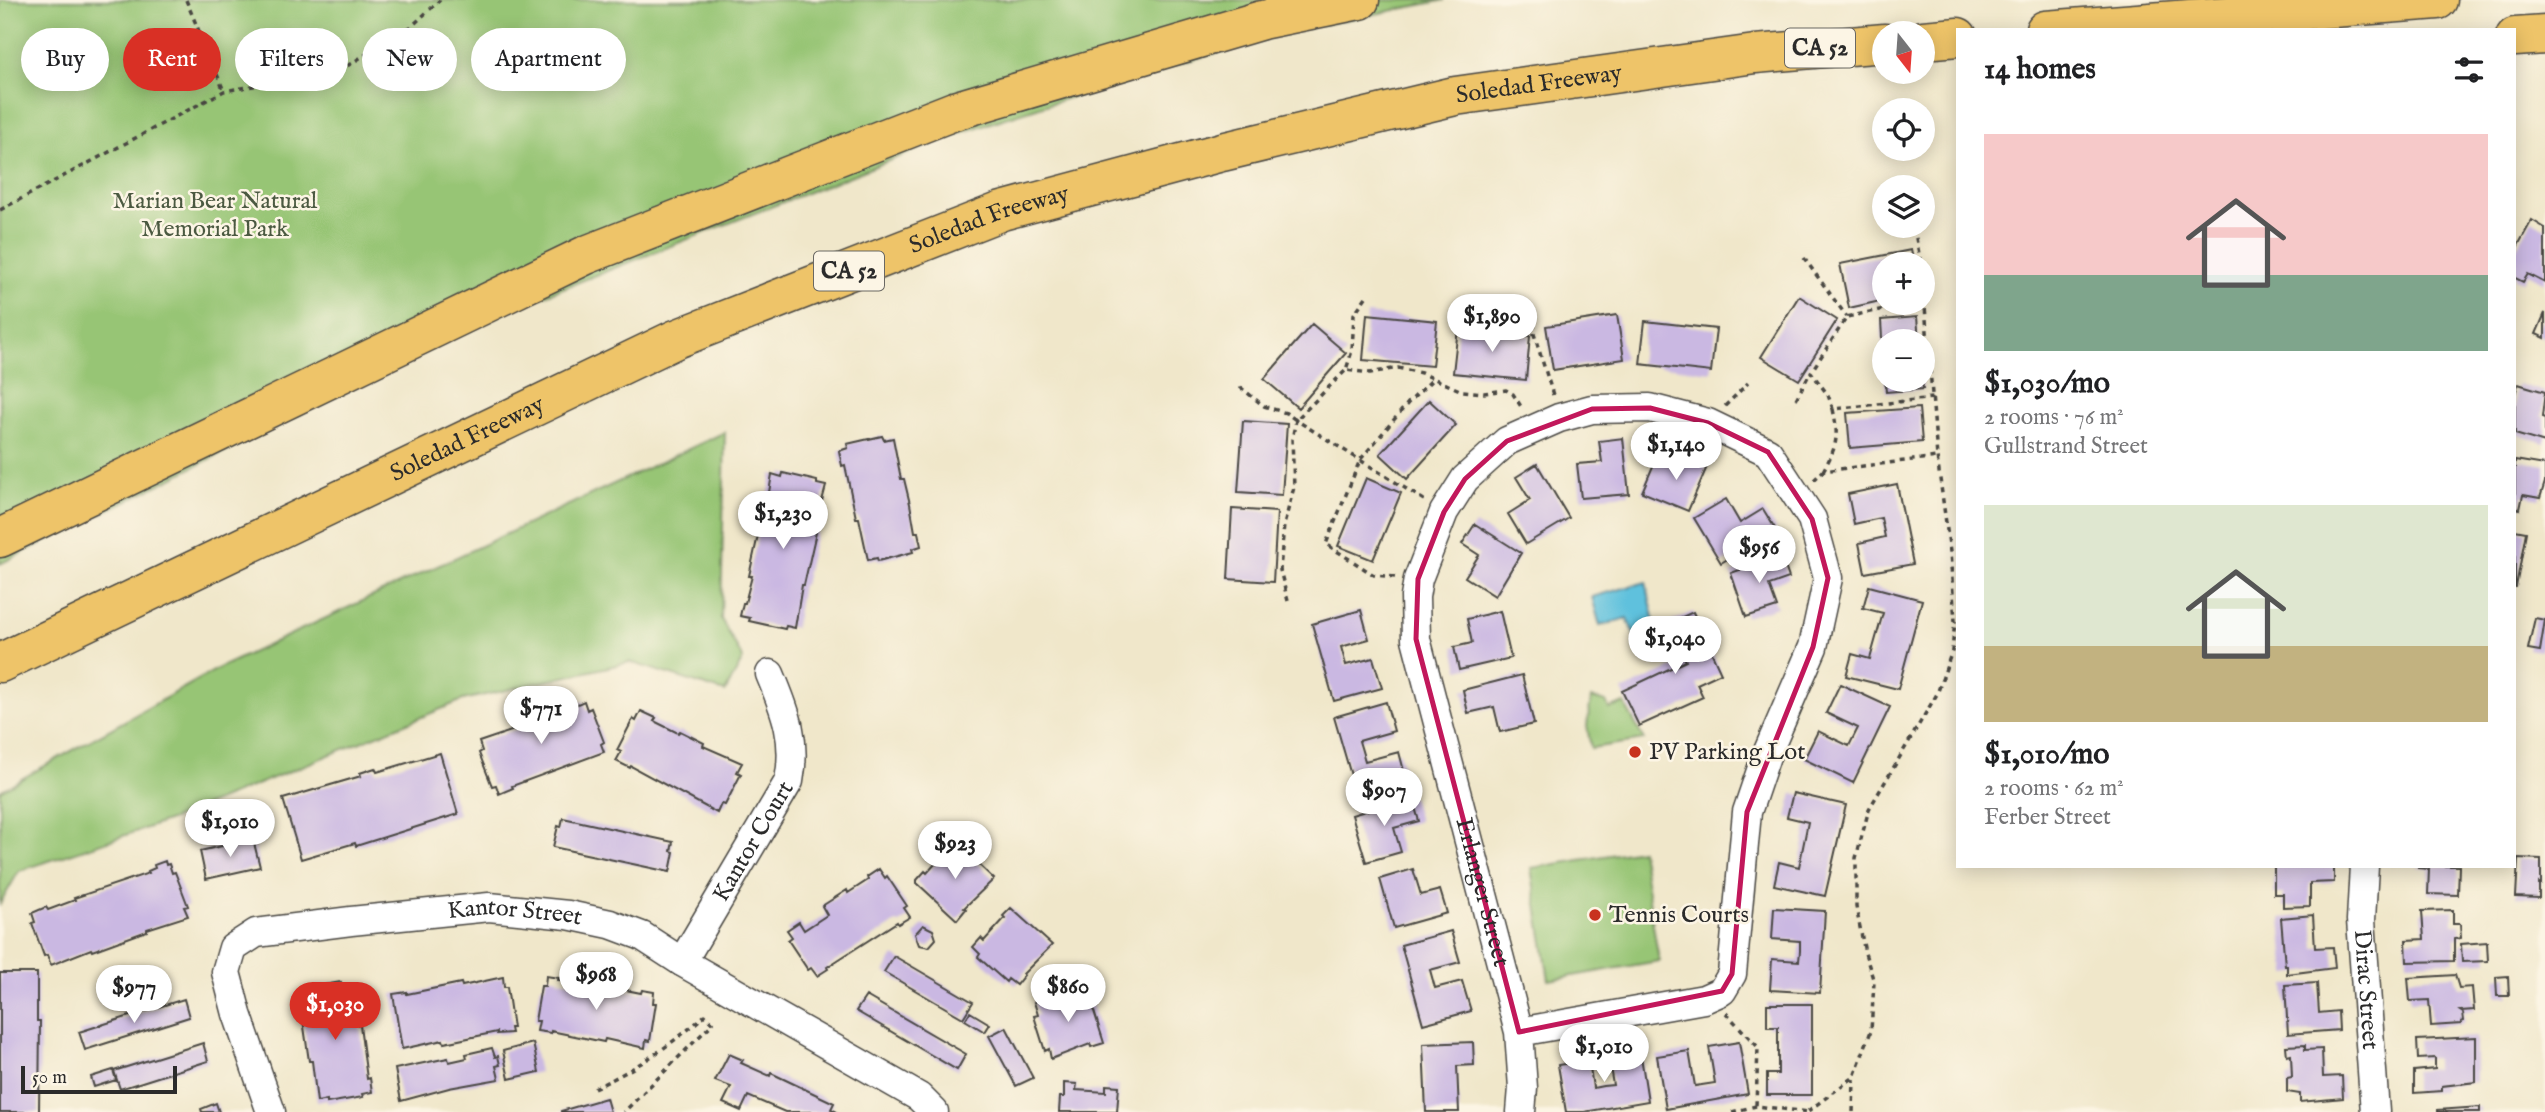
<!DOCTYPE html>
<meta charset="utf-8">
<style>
body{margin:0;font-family:"IM FELL English",serif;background:#f6f6f6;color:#202124;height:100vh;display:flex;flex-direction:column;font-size:26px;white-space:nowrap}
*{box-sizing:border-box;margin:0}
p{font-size:23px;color:#757577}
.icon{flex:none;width:38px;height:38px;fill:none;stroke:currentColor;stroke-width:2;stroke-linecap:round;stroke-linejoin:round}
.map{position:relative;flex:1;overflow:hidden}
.sheet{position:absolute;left:1956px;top:28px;width:560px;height:840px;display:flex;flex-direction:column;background:#fff;border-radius:0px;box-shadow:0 4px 18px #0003}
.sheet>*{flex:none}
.banner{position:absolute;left:21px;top:28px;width:665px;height:63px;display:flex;gap:14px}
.needle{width:46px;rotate:163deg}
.controls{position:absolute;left:1872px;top:21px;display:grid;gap:14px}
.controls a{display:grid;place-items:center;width:63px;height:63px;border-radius:50%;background:#fff;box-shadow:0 4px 18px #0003;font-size:35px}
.scale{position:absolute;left:21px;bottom:18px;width:156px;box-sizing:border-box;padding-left:7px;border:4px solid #2b2b2b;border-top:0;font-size:19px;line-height:24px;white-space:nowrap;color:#2b2b2b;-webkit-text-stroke:5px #fcf5e5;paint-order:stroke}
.price{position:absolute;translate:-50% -60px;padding:0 16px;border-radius:24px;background:#fff;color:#222;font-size:23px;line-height:46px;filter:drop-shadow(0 2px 4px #0008)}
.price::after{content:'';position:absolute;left:50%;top:42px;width:21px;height:16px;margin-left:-10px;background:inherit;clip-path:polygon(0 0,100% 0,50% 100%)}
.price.on{background:#d93025;color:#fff}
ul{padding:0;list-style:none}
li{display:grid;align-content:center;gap:14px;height:371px;padding:0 28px}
li span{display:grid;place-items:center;height:217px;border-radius:0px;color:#555}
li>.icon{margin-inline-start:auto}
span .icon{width:126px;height:126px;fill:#fffc;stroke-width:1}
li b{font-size:30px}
h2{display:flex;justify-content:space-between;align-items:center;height:84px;padding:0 28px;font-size:30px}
.pill{padding:0 24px;border-radius:32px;background:#fff;box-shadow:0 4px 18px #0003;font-size:24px;line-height:63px}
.pill.on{background:#d93025;color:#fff}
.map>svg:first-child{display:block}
</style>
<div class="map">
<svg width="2545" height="1112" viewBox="0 0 2545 1112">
<rect width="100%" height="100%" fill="#fcf5e5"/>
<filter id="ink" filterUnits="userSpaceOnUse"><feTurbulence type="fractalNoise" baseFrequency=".0143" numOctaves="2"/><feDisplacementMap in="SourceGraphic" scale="14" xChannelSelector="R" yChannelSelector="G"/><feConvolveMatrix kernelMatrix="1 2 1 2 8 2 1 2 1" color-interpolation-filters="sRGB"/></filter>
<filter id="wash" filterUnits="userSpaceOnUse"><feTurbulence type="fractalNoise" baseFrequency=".00686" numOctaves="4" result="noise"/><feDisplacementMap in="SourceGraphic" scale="28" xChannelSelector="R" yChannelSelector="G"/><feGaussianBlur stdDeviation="1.57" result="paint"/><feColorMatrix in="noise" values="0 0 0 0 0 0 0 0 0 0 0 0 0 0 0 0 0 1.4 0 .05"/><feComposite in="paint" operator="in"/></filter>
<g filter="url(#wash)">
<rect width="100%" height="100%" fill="#f0e7ca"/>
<path fill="#97c574" stroke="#617850" stroke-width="2" d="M2,0H1445L1294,30L1146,73L965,131L509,309L0,564V1Z
M725,432L721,619L743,659L725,692L630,662L463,700L173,819L19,871L0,904V791L221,667Z
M1591,698L1606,702L1609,709L1624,703L1644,740L1591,748L1587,726Z
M1641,850L1659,961L1549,980L1531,868Z"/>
<path fill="#5fc1dd" stroke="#457684" stroke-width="2" d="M1646,582L1657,632L1638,643L1627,618L1600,626L1592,597Z"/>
<g id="blocks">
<path fill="#cab8e2" d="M2532,220L2545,228V283L2528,274L2523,282L2515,278V251Z
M1911,250L1914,264H1885V300L1849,308L1840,264Z
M1799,296L1837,320L1799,380L1761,357Z
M2545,313V338L2536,334Z
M1367,314L1437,321L1432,366L1363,360Z
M1617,315L1624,359L1553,370L1546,326Z
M1917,317L1919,341H1885V356H1883L1881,320Z
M1645,321L1716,329L1711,372L1640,364Z
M1312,324L1346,353L1298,408L1264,379Z
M1458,328L1530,336L1526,380L1453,373Z
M1885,380H1922L1923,389L1886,392Z
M2518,384L2545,392L2542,417L2545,418V443L2515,434V394Z
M1429,400L1456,425L1407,479L1380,454Z
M1919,408L1922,442L1850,448L1847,413Z
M1243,421L1287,424L1282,495L1238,492Z
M882,436L884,440L893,438L901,479H904L910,504L915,532H918L921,546L912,549L913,552L878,561L877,558L868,560L859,518H856L845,465L842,466L839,451L848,448L847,444Z
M1623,438L1629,494L1581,498L1577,464L1602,462L1599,441Z
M1688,453L1709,462L1688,511L1642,492L1656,459L1681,470Z
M2515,460L2545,465V482L2540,498L2523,495L2520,509L2515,508Z
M1537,464L1569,518L1526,544L1508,514L1530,500L1516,477Z
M783,473L817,481V484L826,486L815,527L817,528L804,585H802L795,628L786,626L785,629L749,621L750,618L740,616L743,603H745L752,576H749L762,517H765L772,474L782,477Z
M1366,478L1401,493L1373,560L1338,546Z
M1897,484L1913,564L1865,573L1859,543L1885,537L1881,518L1854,524L1848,494Z
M1726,499L1740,523L1763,509L1776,530L1721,563L1694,518Z
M1232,509L1277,512L1273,582L1228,579Z
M1475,524L1521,553L1495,596L1465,577L1479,555L1462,544Z
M2515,530L2526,532L2516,587H2515Z
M1781,555L1789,578L1769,585L1777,607L1746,617L1731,573Z
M1869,586L1922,600L1898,689L1846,676L1852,654L1870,659L1883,613L1863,608Z
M1361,610L1369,639L1341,647L1346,665L1373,658L1382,688L1334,701L1312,624Z
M1500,611L1511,658L1459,670L1454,647L1472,643L1467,619Z
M1693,612L1721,673L1697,684L1703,697L1639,726L1622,691L1686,661L1669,623Z
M2535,618L2545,620L2540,651L2528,649Z
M1522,675L1534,724L1500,732L1494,707L1468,713L1463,690Z
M1840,684L1890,707L1853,783L1804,759L1818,731L1849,746L1858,728L1826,713Z
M584,701L587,710L591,708L604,742L601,744L604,752L512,786L513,788L499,794L496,785L492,786L479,753L482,751L479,742L520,728L517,721L541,711L544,719Z
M1386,702L1394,731L1359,741L1365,761L1399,752L1407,782L1357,796L1334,717Z
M641,711L656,718L654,721L678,733L680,731L704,743L703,746L742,763L737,772L741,774L725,805L721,804L717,813L631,766L630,768L616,761L621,752L617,750L633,719L636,721Z
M440,753L458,814L356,846L355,843L301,859L283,799L361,776L360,773L375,768L377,772Z
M1793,793L1846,805L1825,896L1774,885L1779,862L1799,867L1808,822L1787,817Z
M1412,797L1419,821L1394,828L1401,852L1366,862L1352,815Z
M563,818L673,842L671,851L674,852L670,872L553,847L558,826L561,827Z
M253,839L260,867L206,879L200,851Z
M955,842L994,879L964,908L966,909L957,920L917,883V880L925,871L927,873Z
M2518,858L2541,859V884L2539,883V898L2516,897Z
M165,861L166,865L169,864L172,873L175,872L188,906L184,907L188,916L147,929V931L92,951L91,949L51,965L47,955L44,956L32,923L35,922L32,913L46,907L48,910L75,900L74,898L149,873L148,871L155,868L154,865Z
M2274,866H2334V882L2310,883V906L2283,907V894H2274Z
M2418,866H2459L2458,895L2428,894L2429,869L2418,868Z
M879,869L885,878L887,876L907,906L904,908L910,917L898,924L897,922L827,967L828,969L817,976L811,968L808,970L788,940L792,937L787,930L799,922L804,930L827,915L822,906L847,890L848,893L868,880L867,877Z
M1413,869L1421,895L1440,890L1447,913L1394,928L1380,879Z
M1011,908L1052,945L1023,974L1024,975L1016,985L1008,979L1006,982L978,957L980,954L973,947L981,938L984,941L1005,918L1003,916Z
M1774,908L1825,911L1820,993L1770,990L1772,959L1799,961L1800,951V941L1772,939Z
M2453,910V924H2460L2461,938L2454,939V961L2407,962L2406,940L2424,939L2422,911Z
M2313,915L2315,948L2333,947L2335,968L2287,974V966H2285L2281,918Z
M923,925L933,930L936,939L929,947L919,945L915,934Z
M1451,931L1460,962L1430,970L1435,988L1462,981L1471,1011L1423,1024L1401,945Z
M2487,942L2488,961L2462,962L2461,944Z
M894,956L973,1002L963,1018L884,972Z
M0,973H37V1021H40L39,1112H0Z
M2455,975L2459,988L2472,987L2474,1010L2460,1011L2463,1013L2464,1021L2461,1022V1024L2431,1026L2429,1000L2410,1001L2408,978Z
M546,976L559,978L558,980L585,984L586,982L641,993L642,990L654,992L653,1003H656L650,1041L646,1040L645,1048L605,1039L604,1042L551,1031V1033L537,1031L539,1021H535L541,986H545Z
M2508,976L2509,996H2497L2496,977Z
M503,977L504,987H507L513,1028H510L511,1033L497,1034V1032L444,1043L443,1040L402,1049L393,994L407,992V994L461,983L462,986Z
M341,982L342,985L353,984L358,1025H360L367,1079L370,1078L372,1092L362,1094L363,1097L327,1103V1100L317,1102L312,1061H309L301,1006H299L297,994L307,992V988Z
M2317,983L2319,1013L2338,1011L2339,1030L2288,1034L2285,985Z
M1087,989L1104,1043L1091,1047L1090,1044L1051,1059L1049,1049L1045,1051L1034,1016L1038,1015L1034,1002L1045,998L1047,1004L1075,996V993Z
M866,996L966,1054L957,1070L856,1011Z
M184,999L189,1017L85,1050L79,1032Z
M1767,1004H1812V1095H1767V1074H1778V1027H1767Z
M970,1012L990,1024L985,1032L965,1020Z
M1006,1027L1033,1078L1016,1086L989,1036Z
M2476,1037V1082L2442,1086V1091L2414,1093V1071L2435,1069V1058L2418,1059L2417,1040Z
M1473,1042L1474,1065L1457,1066L1459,1112H1426L1423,1044Z
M1739,1042L1748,1094L1666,1109L1657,1056L1689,1051L1695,1086L1715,1083L1709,1047Z
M203,1043L208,1061L120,1089L114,1071Z
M533,1043L539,1072L509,1079L503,1051Z
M2305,1045V1050L2322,1049L2323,1077L2342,1076L2343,1098L2300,1102V1094L2287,1092V1078L2292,1077L2291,1055L2287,1056L2286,1046Z
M492,1048L495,1057L498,1056L500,1065L496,1066L499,1079L449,1088L401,1101L395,1069L448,1058L449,1062L467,1058L466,1054Z
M1640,1050L1648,1101L1584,1112H1566L1558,1065L1589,1060L1593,1088L1603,1086L1613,1085L1608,1055Z
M729,1054L743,1060L741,1063L770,1076L771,1073L834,1103L831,1109L837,1112H785L748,1096L741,1111L723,1103L731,1087L715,1081Z
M113,1070L116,1080L94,1087L91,1077Z
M1064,1083L1077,1084L1076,1090L1106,1092V1085L1119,1086L1117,1112H1059L1060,1097H1064Z
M606,1098L610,1112H561V1111Z
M216,1103L219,1112H202L201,1109Z
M2480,1107V1112H2438V1110Z"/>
</g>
</g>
<g filter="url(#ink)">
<use href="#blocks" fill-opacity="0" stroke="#494743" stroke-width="2"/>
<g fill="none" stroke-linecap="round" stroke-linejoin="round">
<defs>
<g id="minor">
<path id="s1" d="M2364,866L2361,920L2375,1112"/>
<path id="s2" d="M682,962L789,781C797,740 786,712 770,674"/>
<path id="s3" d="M1519,1032L1704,999L1722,991L1732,974L1747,812L1766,756L1813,647L1828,578L1812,519L1768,452L1708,423L1650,408L1592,409L1559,418L1507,441L1465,479L1444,512L1418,579L1415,597L1416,639L1519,1032L1523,1088L1521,1112"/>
<path id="s4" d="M271,1112L237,1014L226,972L233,948L256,933L351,921L489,907L568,915L610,924L642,936L682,962L919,1097L934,1112"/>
</g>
<g id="highway">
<path d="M2045,30L2438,0"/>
<path d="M2515,37L2545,35"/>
<path d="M1923,40L1958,37"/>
<path d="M0,538L586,255L954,111L1262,20L1360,0"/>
<path id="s5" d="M0,663L676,339L1002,211L1222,152L1455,96L1755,54L1885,43"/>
</g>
</defs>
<use href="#minor" stroke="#494743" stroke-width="31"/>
<use href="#highway" stroke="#494743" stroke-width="41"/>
<path stroke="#494743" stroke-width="3.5" stroke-dasharray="5 5" stroke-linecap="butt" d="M186,0L224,91
M0,210L224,91L324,74L347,66L412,26L440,0
M1914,228L1921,264
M1804,258L1847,317
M1366,297L1354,314L1352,351L1346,370L1370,373L1398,368L1421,373L1462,391L1484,393L1506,390L1513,394L1522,408
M1534,313V334L1553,395
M1240,387L1264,406L1286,413L1296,420L1346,370
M1796,399L1810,373
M1725,406L1748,383
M1833,409L1828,395L1811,372L1847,317L1911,303
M1823,471C1837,446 1839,438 1833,409L1933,398
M1814,480L1823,471L1937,457
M1395,577L1374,575L1326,544L1360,460L1408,403L1433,379
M1288,601L1280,570L1284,525L1294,487L1292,439L1296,420L1424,500
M1726,1013L1758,1047L1756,1106
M594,1088C633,1071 673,1044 705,1015L713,1023L624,1112
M1808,1111L1854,1077L1871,1031L1874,982L1865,953L1856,907V858L1869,809L1937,694L1952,651L1955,621L1950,552L1937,457L1923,281
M1732,1112L1756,1106L1809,1112
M1853,1112L1854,1079"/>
<use href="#minor" stroke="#fff" stroke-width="28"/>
<use href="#highway" stroke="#eec469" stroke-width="38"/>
</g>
</g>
<path fill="none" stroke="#c2185b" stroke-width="5" stroke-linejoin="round" d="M1650,408L1708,423L1768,452L1812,519L1828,578L1813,647L1747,812L1732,974L1722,991L1519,1032L1416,639L1418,579L1444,512L1465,479L1507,441L1592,409Z"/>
<g fill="#c8321e" stroke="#fcf5e5" stroke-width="2.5">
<circle cx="1635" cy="752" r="7"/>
<circle cx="1595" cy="915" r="7"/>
</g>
<g text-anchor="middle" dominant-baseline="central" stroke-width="5" stroke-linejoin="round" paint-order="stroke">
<g fill="#fcf5e5" stroke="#6a6863" stroke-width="2">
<rect x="1785" y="28.5" width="70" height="39" rx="5"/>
<rect x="814" y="251.5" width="70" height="39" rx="5"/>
</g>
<g font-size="23" font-weight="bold" fill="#2b2b2b">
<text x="1820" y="48">CA 52</text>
<text x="849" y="271">CA 52</text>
</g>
<g font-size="24" fill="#2b2b2b" stroke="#fcf5e5">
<text stroke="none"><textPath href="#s5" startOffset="1652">Soledad Freeway</textPath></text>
<text stroke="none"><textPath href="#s5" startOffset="1085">Soledad Freeway</textPath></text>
<text stroke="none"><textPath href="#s5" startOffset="518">Soledad Freeway</textPath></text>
<text stroke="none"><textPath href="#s2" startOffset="140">Kantor Court</textPath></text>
<text stroke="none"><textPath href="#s3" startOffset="1545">Erlanger Street</textPath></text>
<text stroke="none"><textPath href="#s4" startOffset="460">Kantor Street</textPath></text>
<text stroke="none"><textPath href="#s1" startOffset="124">Dirac Street</textPath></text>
</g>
<g font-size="24" fill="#4b5941" stroke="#fcf5e5">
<text x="215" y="201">Marian Bear Natural<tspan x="215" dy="28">Memorial Park</tspan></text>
</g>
<g font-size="24" fill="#2b2b2b" stroke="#fcf5e5" text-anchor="start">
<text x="1649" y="752">PV Parking Lot</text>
<text x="1609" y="915">Tennis Courts</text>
</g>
</g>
</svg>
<div class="controls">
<a><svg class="needle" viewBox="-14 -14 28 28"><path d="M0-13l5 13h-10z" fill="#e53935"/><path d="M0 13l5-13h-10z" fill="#757577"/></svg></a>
<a><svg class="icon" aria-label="locate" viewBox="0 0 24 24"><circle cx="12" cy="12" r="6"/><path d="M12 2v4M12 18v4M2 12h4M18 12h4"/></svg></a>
<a><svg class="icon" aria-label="layers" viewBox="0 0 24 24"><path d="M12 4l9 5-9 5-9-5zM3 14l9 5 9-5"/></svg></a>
<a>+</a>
<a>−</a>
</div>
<div class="scale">50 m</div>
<b class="price" style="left:1492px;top:354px">$1,890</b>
<b class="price" style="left:1676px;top:482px">$1,140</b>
<b class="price" style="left:783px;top:551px">$1,230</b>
<b class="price" style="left:1759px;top:585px">$956</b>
<b class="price" style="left:1675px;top:676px">$1,040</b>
<b class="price" style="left:541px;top:746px">$771</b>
<b class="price" style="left:1384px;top:828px">$907</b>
<b class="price" style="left:230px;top:859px">$1,010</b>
<b class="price" style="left:955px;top:881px">$923</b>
<b class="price" style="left:596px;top:1012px">$968</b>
<b class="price" style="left:1068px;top:1024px">$860</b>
<b class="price" style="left:134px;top:1025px">$977</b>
<b class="price on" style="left:335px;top:1042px">$1,030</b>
<b class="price" style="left:1604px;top:1084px">$1,010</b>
<div class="banner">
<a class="pill">Buy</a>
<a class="pill on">Rent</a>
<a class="pill">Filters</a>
<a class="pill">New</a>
<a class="pill">Apartment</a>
</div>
<section class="sheet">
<h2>14 homes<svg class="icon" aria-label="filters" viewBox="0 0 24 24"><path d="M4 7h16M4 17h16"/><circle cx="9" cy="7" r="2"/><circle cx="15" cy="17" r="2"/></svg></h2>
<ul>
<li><span style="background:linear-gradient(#f6c9c9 65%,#7fa58c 0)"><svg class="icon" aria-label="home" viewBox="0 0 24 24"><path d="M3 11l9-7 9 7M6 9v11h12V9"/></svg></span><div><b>$1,030/mo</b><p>2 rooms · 76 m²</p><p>Gullstrand Street</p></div></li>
<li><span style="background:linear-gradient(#dfe7d0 65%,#c2b280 0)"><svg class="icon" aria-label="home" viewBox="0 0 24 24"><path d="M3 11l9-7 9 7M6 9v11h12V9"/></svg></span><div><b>$1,010/mo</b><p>2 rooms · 62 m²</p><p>Ferber Street</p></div></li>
</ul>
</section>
</div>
